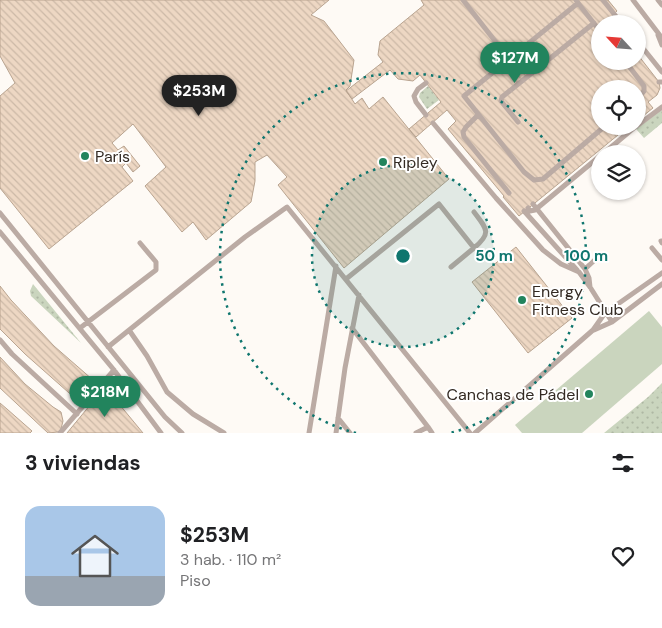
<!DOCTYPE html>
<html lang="es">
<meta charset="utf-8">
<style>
body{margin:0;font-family:"DM Sans",sans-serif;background:#f6f6f6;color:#202124;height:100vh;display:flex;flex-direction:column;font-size:19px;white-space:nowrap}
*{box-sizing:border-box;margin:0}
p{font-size:16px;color:#757577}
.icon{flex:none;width:28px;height:28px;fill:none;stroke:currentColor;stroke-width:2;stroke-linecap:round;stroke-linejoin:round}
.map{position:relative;height:433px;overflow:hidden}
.drawer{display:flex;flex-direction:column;background:#fff;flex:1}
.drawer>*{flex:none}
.needle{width:32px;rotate:296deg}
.tools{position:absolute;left:591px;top:15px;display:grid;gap:10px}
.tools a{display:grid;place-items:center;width:55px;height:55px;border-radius:50%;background:#fff;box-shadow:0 1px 4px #0004;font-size:25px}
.price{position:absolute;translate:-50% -42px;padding:0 11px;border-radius:18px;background:#22845d;color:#fff;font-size:16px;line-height:32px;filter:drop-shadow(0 1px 2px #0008)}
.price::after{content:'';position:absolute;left:50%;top:30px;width:15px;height:11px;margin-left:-8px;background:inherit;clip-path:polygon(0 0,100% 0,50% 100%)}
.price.selected{background:#222;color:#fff}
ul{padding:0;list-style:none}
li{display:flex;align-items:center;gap:15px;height:125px;padding:0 25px}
li span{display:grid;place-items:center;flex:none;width:140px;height:100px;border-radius:15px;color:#555}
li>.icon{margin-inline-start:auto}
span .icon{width:60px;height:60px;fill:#fffc;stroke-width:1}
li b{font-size:21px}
h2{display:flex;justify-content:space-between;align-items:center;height:60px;padding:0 25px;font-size:21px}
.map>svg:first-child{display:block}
</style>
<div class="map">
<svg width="662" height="433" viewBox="0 0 662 433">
<defs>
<pattern id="grass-dots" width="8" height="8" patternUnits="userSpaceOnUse" patternTransform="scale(1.25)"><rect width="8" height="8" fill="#cad5be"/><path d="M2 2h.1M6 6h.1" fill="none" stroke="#aeb7a3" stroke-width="1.8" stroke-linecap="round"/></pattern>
<pattern id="building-back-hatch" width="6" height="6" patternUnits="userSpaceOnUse" patternTransform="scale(1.25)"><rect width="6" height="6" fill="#edd7c3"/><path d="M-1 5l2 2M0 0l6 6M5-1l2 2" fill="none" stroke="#ccb9a7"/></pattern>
</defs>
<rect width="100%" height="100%" fill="#fefaf5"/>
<path fill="url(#grass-dots)" d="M428,86L439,100L427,109L419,97L420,93Z
M662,110V123L644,138L636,129Z
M33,284L81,343L31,296L30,291Z
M662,383V433H604L648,397Z"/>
<path fill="#cad5be" d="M649,311L662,327V364L582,433H522L515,425Z"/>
<path fill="url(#building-back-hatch)" stroke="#b9a490" d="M0,0H329L311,15L324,21L354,60L350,86L346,90L355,104L362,98L369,109L383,97L449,179L344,268L278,185L287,177L267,155L255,162V181L251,202L206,240L193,222L182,232L145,186L166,167L133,124L112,143L118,150L124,146L140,166L133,172L126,163L122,167L133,181L49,249L0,188V96L15,83L0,56Z
M421,0H608L617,11L609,19L612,24H600V61H638V55L659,82L660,88L657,95L648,102L653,108L638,120V89H600V126H629L519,216L503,197L504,196L448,129L456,121L447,110L416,137L409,129L441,102L420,75L413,81L398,79L390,70L352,99L346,91L383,62L378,55L380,41L424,5Z
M516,247L572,318L528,353L472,282Z
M0,286L11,300L54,346L93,380L77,400L25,354L0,329Z
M0,357L25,384L53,407L61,412L63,421L61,429L58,432L48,433L0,388Z
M105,387L143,433H67Z
M0,403L7,409L32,431L30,433H0Z"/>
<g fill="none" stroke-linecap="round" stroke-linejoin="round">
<path stroke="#bbaba4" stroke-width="5" d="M463,0L509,59
M576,0L578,3L464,96L524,172L534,180L543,179L605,126
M603,0L622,24
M633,0L662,38
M658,0L662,5
M578,3L600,31
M658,35L662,45
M638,42L662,72
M625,61L644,86V91L638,98
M659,82H662
M426,83L418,89L414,96L416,102L426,115
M478,115L466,127L463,132L464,137L509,193
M518,122L501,101L502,97L594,23
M433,123L496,198L543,250L561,264L579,272L590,287L612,322
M638,125L662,107
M603,154L636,126
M533,204L585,269L589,278L590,287
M528,208L530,211L535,210L600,156
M524,211L577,270
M0,213L165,417L182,433
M0,232L114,370L161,433
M661,241L662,243
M474,248C492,233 487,229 474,212
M652,248L662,260
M585,269L598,257
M346,279L439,204L474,248L451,267
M80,328L156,270V262L140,243
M352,328L428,427L432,433
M129,330L147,356L167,392L193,414L224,433
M594,330L612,322L662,284
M0,340L12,354L77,414
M108,347L245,237L287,207L470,433
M338,418L350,433
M60,433L114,370
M309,433L336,266
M336,433L345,368L359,295
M416,433L428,427
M475,433L593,330L605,313L662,273"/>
</g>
<circle cx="403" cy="256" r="91" fill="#0f766e" fill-opacity=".12"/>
<g fill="none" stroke="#0f766e" stroke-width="2.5" stroke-dasharray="2.5 5">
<circle cx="403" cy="256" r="91"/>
<path d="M356 433A183 183 0 1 1 450 433"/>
</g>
<g fill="#22845d" stroke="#fff" stroke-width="2">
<circle cx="85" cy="156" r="5"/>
<circle cx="383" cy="162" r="5"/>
<circle cx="522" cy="300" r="5"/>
<circle cx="589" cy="394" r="5"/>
</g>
<g text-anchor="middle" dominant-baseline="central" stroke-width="4" stroke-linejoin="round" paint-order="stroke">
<g font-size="16" fill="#332a23" stroke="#fff" text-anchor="start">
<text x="95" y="156">París</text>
<text x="393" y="162">Ripley</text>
<text x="532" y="291">Energy<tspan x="532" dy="18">Fitness Club</tspan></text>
<text x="579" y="394" text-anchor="end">Canchas de Pádel</text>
</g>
</g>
<circle cx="403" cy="256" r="8" fill="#0f766e" stroke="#fff" stroke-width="2.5"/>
<g font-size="15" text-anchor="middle" font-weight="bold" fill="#0f766e" stroke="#fff" stroke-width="4" stroke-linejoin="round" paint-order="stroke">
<text x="494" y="261">50 m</text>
<text x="586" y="261">100 m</text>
</g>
</svg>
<div class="tools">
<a><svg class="needle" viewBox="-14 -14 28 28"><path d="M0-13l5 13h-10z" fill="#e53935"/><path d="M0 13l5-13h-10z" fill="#757577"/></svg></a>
<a><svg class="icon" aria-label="locate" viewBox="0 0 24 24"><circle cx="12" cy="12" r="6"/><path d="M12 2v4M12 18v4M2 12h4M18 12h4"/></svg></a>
<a><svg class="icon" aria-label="layers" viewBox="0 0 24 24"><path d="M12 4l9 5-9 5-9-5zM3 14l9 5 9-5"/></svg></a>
</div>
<b class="price" style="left:515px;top:84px">$127M</b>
<b class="price selected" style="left:199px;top:117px">$253M</b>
<b class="price" style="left:105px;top:418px">$218M</b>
</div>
<section class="drawer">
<h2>3 viviendas<svg class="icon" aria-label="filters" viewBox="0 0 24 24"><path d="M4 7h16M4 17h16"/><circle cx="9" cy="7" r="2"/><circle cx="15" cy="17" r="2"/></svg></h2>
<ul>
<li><span style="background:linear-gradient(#a9c7e8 70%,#9aa5b1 0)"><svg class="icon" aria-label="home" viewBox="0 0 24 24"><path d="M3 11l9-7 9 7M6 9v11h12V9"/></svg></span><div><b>$253M</b><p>3 hab. · 110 m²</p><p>Piso</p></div><svg class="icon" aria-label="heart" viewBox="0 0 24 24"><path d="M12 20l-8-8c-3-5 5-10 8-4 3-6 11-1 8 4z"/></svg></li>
</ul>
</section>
